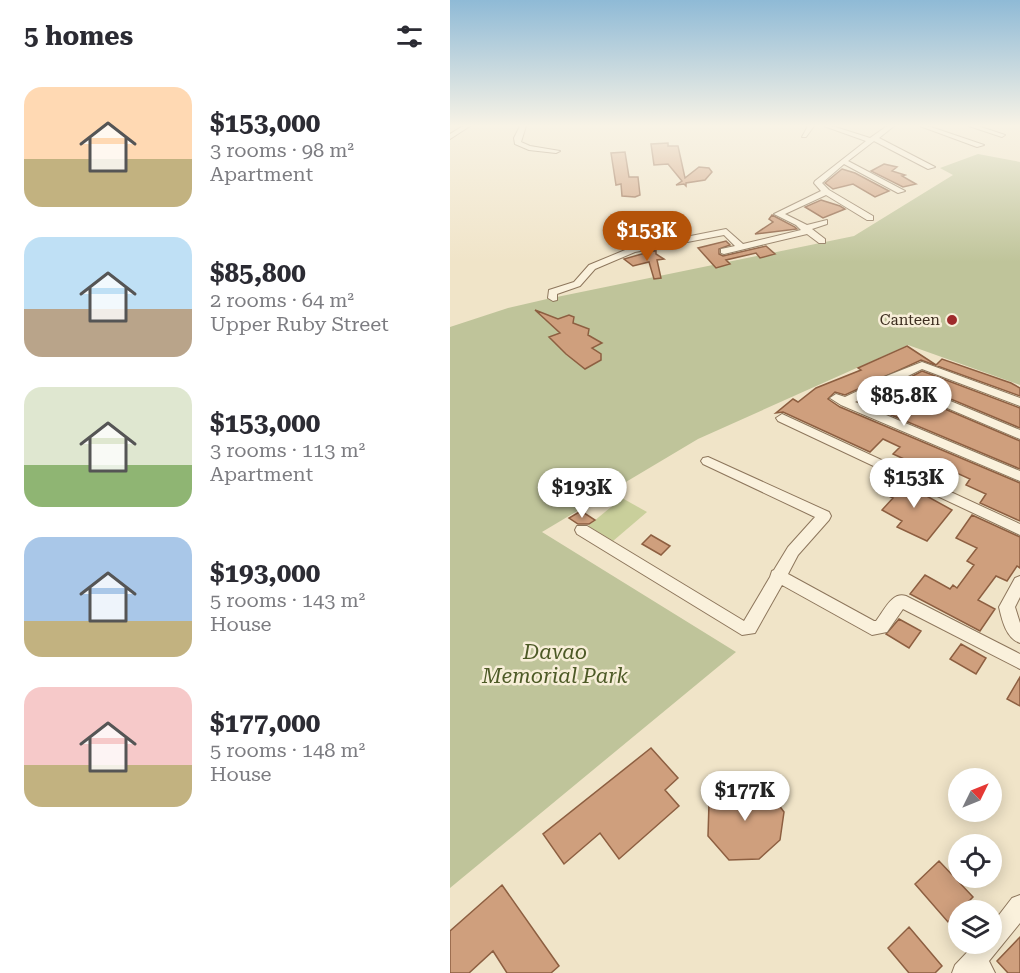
<!DOCTYPE html>
<meta charset="utf-8">
<style>
body{margin:0;font-family:"Roboto Serif",serif;background:#f7f7f7;color:#2b2b33;height:100vh;display:flex;flex-direction:column;font-size:22px;white-space:nowrap}
*{box-sizing:border-box;margin:0}
p{font-size:20px;color:#7c7c81}
.icon{flex:none;width:33px;height:33px;fill:none;stroke:currentColor;stroke-width:2;stroke-linecap:round;stroke-linejoin:round}
.map{position:relative;flex:1;overflow:hidden}
.sheet{display:flex;flex-direction:column;background:#fff;width:450px}
.sheet>*{flex:none}
.needle{width:39px;rotate:47deg}
.tools{position:absolute;left:498px;top:768px;display:grid;gap:12px}
.tools a{display:grid;place-items:center;width:54px;height:54px;border-radius:50%;background:#fff;box-shadow:0 3px 15px #0003;font-size:30px}
.price{position:absolute;translate:-50% -51px;padding:0 14px;border-radius:21px;background:#fff;color:#222;font-size:20px;line-height:39px;filter:drop-shadow(0 2px 3px #0008)}
.price::after{content:'';position:absolute;left:50%;top:36px;width:18px;height:14px;margin-left:-9px;background:inherit;clip-path:polygon(0 0,100% 0,50% 100%)}
.price.current{background:#b45309;color:#fff}
ul{padding:0;list-style:none}
li{display:flex;align-items:center;gap:18px;height:150px;padding:0 24px}
li span{display:grid;place-items:center;flex:none;width:168px;height:120px;border-radius:18px;color:#555}
li>.icon{margin-inline-start:auto}
span .icon{width:72px;height:72px;fill:#fffc;stroke-width:1}
li b{font-size:26px}
h2{display:flex;justify-content:space-between;align-items:center;height:72px;padding:0 24px;font-size:26px}
main{display:flex;flex:1;min-height:0}
.map>svg:first-child{display:block}
</style>
<main>
<section class="sheet">
<h2>5 homes<svg class="icon" aria-label="filters" viewBox="0 0 24 24"><path d="M4 7h16M4 17h16"/><circle cx="9" cy="7" r="2"/><circle cx="15" cy="17" r="2"/></svg></h2>
<ul>
<li><span style="background:linear-gradient(#ffd9b3 60%,#c2b280 0)"><svg class="icon" aria-label="home" viewBox="0 0 24 24"><path d="M3 11l9-7 9 7M6 9v11h12V9"/></svg></span><div><b>$153,000</b><p>3 rooms · 98 m²</p><p>Apartment</p></div></li>
<li><span style="background:linear-gradient(#bfe0f5 60%,#b9a48a 0)"><svg class="icon" aria-label="home" viewBox="0 0 24 24"><path d="M3 11l9-7 9 7M6 9v11h12V9"/></svg></span><div><b>$85,800</b><p>2 rooms · 64 m²</p><p>Upper Ruby Street</p></div></li>
<li><span style="background:linear-gradient(#dfe7d0 65%,#8fb573 0)"><svg class="icon" aria-label="home" viewBox="0 0 24 24"><path d="M3 11l9-7 9 7M6 9v11h12V9"/></svg></span><div><b>$153,000</b><p>3 rooms · 113 m²</p><p>Apartment</p></div></li>
<li><span style="background:linear-gradient(#a9c7e8 70%,#c2b280 0)"><svg class="icon" aria-label="home" viewBox="0 0 24 24"><path d="M3 11l9-7 9 7M6 9v11h12V9"/></svg></span><div><b>$193,000</b><p>5 rooms · 143 m²</p><p>House</p></div></li>
<li><span style="background:linear-gradient(#f6c9c9 65%,#c2b280 0)"><svg class="icon" aria-label="home" viewBox="0 0 24 24"><path d="M3 11l9-7 9 7M6 9v11h12V9"/></svg></span><div><b>$177,000</b><p>5 rooms · 148 m²</p><p>House</p></div></li>
</ul>
</section>
<div class="map">
<svg width="570" height="973" viewBox="0 0 570 973">
<rect width="100%" height="100%" fill="#f0e4c8"/>
<path fill="#c9cf9b" d="M172,498L197,512L163,541L138,526Z"/>
<path fill="#bfc49a" d="M528,154L570,162V385L458,345L248,439L92,532L286,652L0,888V327L58,308L97,299L404,236L503,175L490,168Z"/>
<path fill="#cf9f7d" stroke="#8d5f41" stroke-width="1.5" d="M218,143V146H228L235,178L249,167L259,168L262,172L255,180L236,183V186L234,184L226,185L232,181L218,164L204,165L201,144Z
M175,152L179,177H188L190,195L185,197L172,196L171,184L166,185L161,153Z
M434,164L447,167L442,171L455,175L452,176L466,184L453,187L421,171Z
M392,169L405,173L439,191L425,197L403,184L383,189L375,183Z
M371,200L390,206L395,209L373,218L355,207Z
M322,215L345,227L347,229L305,234L323,222L319,219Z
M276,241L280,245L269,249V254L273,256L316,246L325,254L310,258L306,253L276,260L280,264L266,268L248,248Z
M206,250V254L214,259L207,260L211,278L204,279L199,262L183,266L174,259Z
M85,310L108,319L119,315L124,317L123,323L139,329L138,335L152,343L142,348L151,354V360L135,369L116,354L99,337L110,333Z
M457,346L486,365L492,359L561,383L570,388V396L471,360L395,395L385,392L378,399L390,407L570,483V521L530,503L536,494L516,485L520,479L500,470L501,468L481,459L474,468L443,454L450,447L433,439L420,452L333,412L326,413L343,399L348,402L366,388L411,370L408,368Z
M472,371L570,408V428L455,380Z
M441,386L570,441V469L410,402Z
M442,477L502,510L477,541L447,527L452,521L432,510L443,498L428,491Z
M131,511L145,520L139,524H128L119,518Z
M522,515L570,537V568L567,566L557,581L546,576L528,600L545,609L530,631L460,594L475,575L500,589L503,585L507,588L524,565L517,561L527,548L506,538Z
M201,535L220,546L211,555L192,544Z
M449,619L471,631L459,648L436,634Z
M511,644L536,658L526,674L500,659Z
M570,677V706L557,699Z
M201,748L228,778L215,790L229,806L169,859L150,833L114,864L93,834Z
M285,783L314,785L334,812L330,840L309,859L279,860L258,836L259,803Z
M489,861L523,897L498,922L465,884Z
M52,885L109,966L101,973H57L43,951L19,973H0V931Z
M459,927L492,966L485,973H459L438,948Z
M570,937V973H558L547,961Z"/>
<g fill="none" stroke-linecap="round" stroke-linejoin="round">
<defs>
<path id="minor" d="M13,126H20L0,139V134Z
M70,126H76L71,142L80,146L110,151L106,153L79,150L65,144L64,138Z
M358,126H364L356,137H352Z
M374,126H382L420,138L437,126H444L429,138L485,167L478,169L424,141L398,161L455,191L448,193L394,164L372,183L379,190L423,216V220H417L376,195L335,214L357,225L377,220V224L362,229L375,239V243H369L357,234L274,254L271,253V249L285,246L274,235L185,252L145,269L130,286L107,294V300L103,301L98,298L99,290L124,282L139,265L180,248L276,229L293,244L351,230L346,225L324,214L371,191L364,183L365,181L416,141Z
M470,126H478L534,145L527,147Z
M519,126H528L555,135L552,137Z
M472,362L570,398V406L472,369L450,380L570,430V439L441,384L405,402L570,471V481L391,405L380,398L386,394L395,397L433,379L434,377Z
M332,414L570,524V535L328,421L326,418Z
M258,457L379,512L381,516L379,520L348,555L338,574L424,621H426C434,611 442,591 456,596L570,654V669L453,609L437,632L422,635L332,585L305,633L292,635L127,534L125,530L127,526H137L294,621L320,577L322,571L324,570L338,547L365,517L253,464L251,461L253,458Z
M570,576V597L565,607L570,623V643C556,638 552,620 549,607L565,578Z
M570,895V923L539,961L545,973H502L505,965L525,944H542V924L562,898Z"/>
</defs>
<use href="#minor" stroke="#8d765c" stroke-width="2"/>
<use href="#minor" fill="#faf1dc" fill-rule="evenodd"/>
</g>
<linearGradient id="sky" x2="0" y2="1"><stop stop-color="#8fbad6"/><stop offset="0.48" stop-color="#f8f3e6"/><stop offset="1" stop-color="#f8f3e6" stop-opacity="0"/></linearGradient>
<rect width="570" height="262" fill="url(#sky)"/>
<circle fill="#9e2a2b" stroke="#f7eed8" stroke-width="2" cx="502" cy="320" r="6"/>
<g text-anchor="middle" dominant-baseline="central" stroke-width="5" stroke-linejoin="round" paint-order="stroke">
<g font-size="15" fill="#3d2e20" stroke="#f7eed8" text-anchor="end">
<text x="490" y="320">Canteen</text>
</g>
<g font-size="21" font-style="italic" fill="#4d5a26" stroke="#f7eed8">
<text x="105" y="652">Davao<tspan x="105" dy="24">Memorial Park</tspan></text>
</g>
</g>
</svg>
<div class="tools">
<a><svg class="needle" viewBox="-14 -14 28 28"><path d="M0-13l5 13h-10z" fill="#e53935"/><path d="M0 13l5-13h-10z" fill="#7c7c81"/></svg></a>
<a><svg class="icon" aria-label="locate" viewBox="0 0 24 24"><circle cx="12" cy="12" r="6"/><path d="M12 2v4M12 18v4M2 12h4M18 12h4"/></svg></a>
<a><svg class="icon" aria-label="layers" viewBox="0 0 24 24"><path d="M12 4l9 5-9 5-9-5zM3 14l9 5 9-5"/></svg></a>
</div>
<b class="price current" style="left:197px;top:262px">$153K</b>
<b class="price" style="left:454px;top:427px">$85.8K</b>
<b class="price" style="left:464px;top:509px">$153K</b>
<b class="price" style="left:132px;top:519px">$193K</b>
<b class="price" style="left:295px;top:822px">$177K</b>
</div>
</main>
